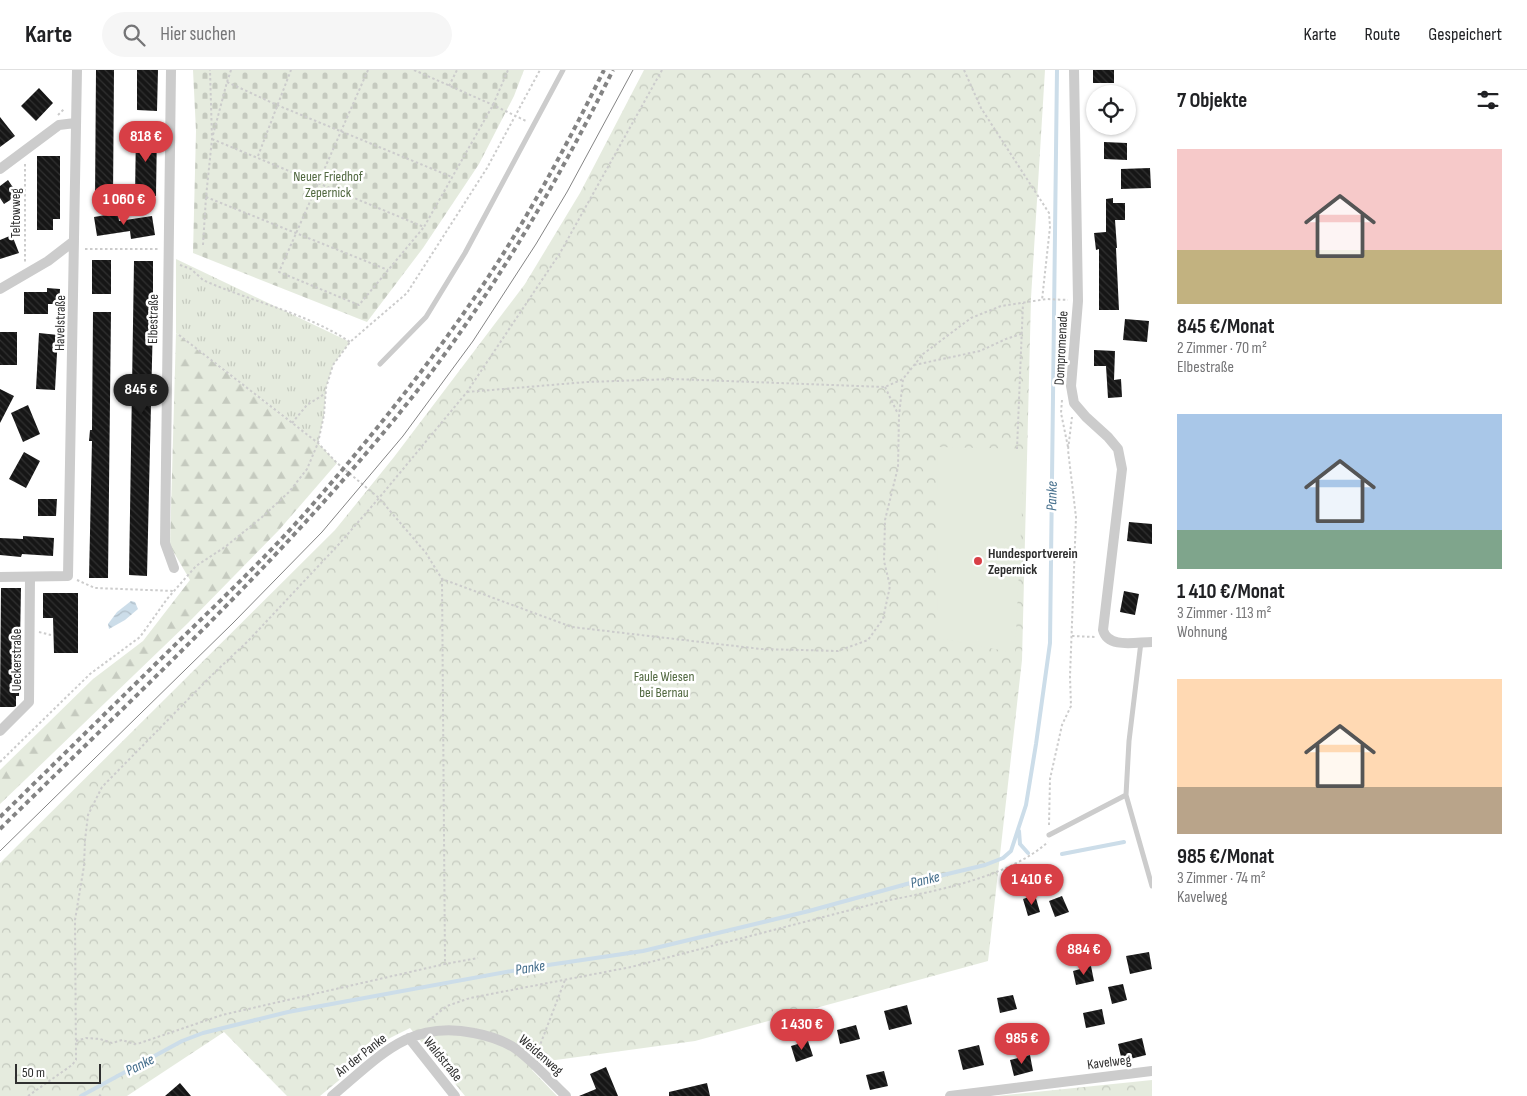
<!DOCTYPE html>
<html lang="de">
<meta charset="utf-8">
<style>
body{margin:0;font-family:"Sofia Sans Condensed",sans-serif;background:#f6f6f6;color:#202124;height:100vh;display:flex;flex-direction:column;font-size:19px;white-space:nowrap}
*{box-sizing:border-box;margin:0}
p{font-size:16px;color:#757577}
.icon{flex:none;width:28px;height:28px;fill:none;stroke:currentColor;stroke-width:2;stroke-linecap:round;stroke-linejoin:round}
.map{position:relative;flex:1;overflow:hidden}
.drawer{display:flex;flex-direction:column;background:#fff;width:375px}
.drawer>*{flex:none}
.controls{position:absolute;left:1086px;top:15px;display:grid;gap:10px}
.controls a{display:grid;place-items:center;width:50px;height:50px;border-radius:50%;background:#fff;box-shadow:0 1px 4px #0004;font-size:25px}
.scale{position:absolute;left:15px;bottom:12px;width:86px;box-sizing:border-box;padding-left:5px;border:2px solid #2f2f2f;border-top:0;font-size:14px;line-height:18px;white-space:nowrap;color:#2f2f2f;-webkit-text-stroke:4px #fff;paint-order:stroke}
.price{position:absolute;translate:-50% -42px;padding:0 11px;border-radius:18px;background:#d83f46;color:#fff;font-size:16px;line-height:32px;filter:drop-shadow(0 1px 2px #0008)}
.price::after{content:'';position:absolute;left:50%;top:30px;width:15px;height:11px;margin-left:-8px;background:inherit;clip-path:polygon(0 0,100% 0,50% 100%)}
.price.current{background:#222;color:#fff}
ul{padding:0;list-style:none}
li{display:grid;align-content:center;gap:10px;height:265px;padding:0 25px}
li span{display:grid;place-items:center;height:155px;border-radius:0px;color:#555}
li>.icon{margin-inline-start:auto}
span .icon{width:90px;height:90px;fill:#fffc;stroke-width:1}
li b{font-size:21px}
h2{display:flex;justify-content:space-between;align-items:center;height:60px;padding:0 25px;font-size:21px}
header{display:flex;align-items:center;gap:30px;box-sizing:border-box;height:70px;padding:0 25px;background:#fff;border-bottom:1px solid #e0e0e0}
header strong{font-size:24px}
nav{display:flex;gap:28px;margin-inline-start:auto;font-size:18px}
.search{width:350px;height:45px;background:#f6f6f6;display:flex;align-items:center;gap:12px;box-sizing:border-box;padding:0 18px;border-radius:28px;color:#757577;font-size:19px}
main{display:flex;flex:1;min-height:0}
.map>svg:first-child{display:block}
</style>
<header>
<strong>Karte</strong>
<div class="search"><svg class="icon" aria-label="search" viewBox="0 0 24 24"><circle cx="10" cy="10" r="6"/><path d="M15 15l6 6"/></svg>Hier suchen</div>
<nav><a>Karte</a><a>Route</a><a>Gespeichert</a></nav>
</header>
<main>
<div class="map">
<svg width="1152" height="1026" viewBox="0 0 1152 1026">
<defs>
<pattern id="grass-tufts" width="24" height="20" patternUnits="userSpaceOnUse" patternTransform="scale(1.25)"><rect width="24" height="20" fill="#e5ebde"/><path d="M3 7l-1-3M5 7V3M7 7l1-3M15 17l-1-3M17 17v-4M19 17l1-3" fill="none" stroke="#c5cabf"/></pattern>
<pattern id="forest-firs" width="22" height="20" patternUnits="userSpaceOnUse" patternTransform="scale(1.25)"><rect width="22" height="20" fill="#e5ebde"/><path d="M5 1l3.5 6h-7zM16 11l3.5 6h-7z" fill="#c5cabf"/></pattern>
<pattern id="cemetery-stones" width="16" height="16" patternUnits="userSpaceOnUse" patternTransform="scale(1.25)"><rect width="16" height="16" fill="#e5ebde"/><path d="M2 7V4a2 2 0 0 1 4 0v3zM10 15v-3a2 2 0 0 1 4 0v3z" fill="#c5cabf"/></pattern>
<pattern id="park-crowns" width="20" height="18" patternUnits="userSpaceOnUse" patternTransform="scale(1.25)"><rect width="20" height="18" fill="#e5ebde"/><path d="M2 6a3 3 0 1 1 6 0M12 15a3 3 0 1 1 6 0" fill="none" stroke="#c5cabf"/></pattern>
<pattern id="water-waves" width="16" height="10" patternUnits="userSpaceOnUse" patternTransform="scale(1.25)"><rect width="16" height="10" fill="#ccdde9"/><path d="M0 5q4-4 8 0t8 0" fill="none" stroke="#b0bec8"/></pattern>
<pattern id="building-back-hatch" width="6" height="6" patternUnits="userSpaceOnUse" patternTransform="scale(1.25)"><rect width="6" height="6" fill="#161616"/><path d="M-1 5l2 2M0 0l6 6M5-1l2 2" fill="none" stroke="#303030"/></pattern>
</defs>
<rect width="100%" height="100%" fill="#fff"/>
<path fill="url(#grass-tufts)" d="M176,189L350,272L333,295L326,318L324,345L318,373L176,263Z"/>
<path fill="url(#forest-firs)" d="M176,263L318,373L337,393L279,460L188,553L0,734V700L93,609L143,571L190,510L170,476Z"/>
<path fill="url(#cemetery-stones)" d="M193,0H524L514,26L479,94L423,178L367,252L193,183L196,61Z"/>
<path fill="url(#park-crowns)" d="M644,0H1045L1031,228L1022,590L988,891L695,971L541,992L532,1000L557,1026H465L410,958L390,968L320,1026H287L224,962L127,1026H0V793L335,460L394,387L525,214L580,123Z
M1152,1010V1026H996Z"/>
<path fill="#e5ebde" d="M937,377L1025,379L1015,583L938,568Z"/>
<path fill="url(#water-waves)" d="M131,531L135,532L138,539L125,550L109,559L108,554L117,542Z"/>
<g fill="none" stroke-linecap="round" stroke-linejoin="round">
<path stroke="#ccdde9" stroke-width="4" d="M1019,761L1020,774L1028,783
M1062,784L1124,772
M81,1026L182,971L203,963L288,942L528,898L643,881L809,841L914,812L985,795L1003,788L1011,781L1026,735L1036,674L1050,573L1057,0"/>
</g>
<path fill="url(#building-back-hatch)" d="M96,0H114L113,128L95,129Z
M137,0H158L157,41L137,40Z
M1093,0H1114V13H1093Z
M39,18L53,33L36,51L21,36Z
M0,47L15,66L0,77Z
M136,60H157L156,126H135Z
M1104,72L1127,73V90L1104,89Z
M37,86H60V149H53V160H37Z
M1150,98L1151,118L1121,119V99Z
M8,110L18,125L4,134L0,128V116Z
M1113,128V133H1125V150H1115L1117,178H1116L1119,240H1099V179L1096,180L1094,163L1106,162V129Z
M118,143L119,151L152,146L155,165L131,169L130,161L97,166L94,147Z
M12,165L19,183L0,189V170Z
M92,190H111V224H92Z
M134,191H153V249L147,506L129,505Z
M47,218L60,219L59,234H48V244H24V222H47Z
M93,242H111L108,508H89L92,371H89L90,360H92Z
M1125,249L1149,251L1147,272L1123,270Z
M0,262H17V295H0Z
M39,263L58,265L55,320L36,319Z
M1094,280L1115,281L1114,310L1121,309L1122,327L1108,328L1106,296H1094Z
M0,319L14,326L0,353Z
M28,335L40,364L23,372L11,343Z
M24,382L40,391L26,418L9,409Z
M38,429H57L56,446H38Z
M1129,452L1152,454V474L1127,471Z
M23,466L54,468L53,486L22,484L21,487L0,485V468L23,469Z
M1,518H21L19,626H16V636L14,637H0Z
M1124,521L1139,524L1135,545L1120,542Z
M43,523H78V583H54L53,548H43Z
M1035,825L1040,842L1028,846L1023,829Z
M1062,826L1069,842L1055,847L1049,831Z
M1149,882L1152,899L1130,904L1126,886Z
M1091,896L1094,911L1076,915L1073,901Z
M1123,914L1127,930L1112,934L1108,917Z
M1013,925L1017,939L1000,943L997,928Z
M907,935L912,954L889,960L884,941Z
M1102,939L1105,954L1086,958L1083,943Z
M856,955L860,969L840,974L837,960Z
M1142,968L1146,985L1122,991L1118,974Z
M808,971L813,986L796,992L791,976Z
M979,975L984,995L963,1000L958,980Z
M1030,985L1033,1001L1014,1006L1010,990Z
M606,997L618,1026H579L596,1019L590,1004Z
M884,1001L888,1016L870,1020L866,1005Z
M180,1013L191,1026H165Z
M707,1013L710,1026H669V1022Z"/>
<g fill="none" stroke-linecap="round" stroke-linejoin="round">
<path stroke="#ccc" stroke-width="2" stroke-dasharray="2.5 2.5" stroke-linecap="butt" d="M368,0L279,202L359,235L424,157
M414,0L493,35L526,51
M964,0L981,38L1049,143L1050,157L1042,230
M227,12L277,35L452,107
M449,16L457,0
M58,45L65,38
M213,65L227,12L231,0
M212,69L424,157L493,35L508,0
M258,86L291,0
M25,94V192
M206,127L388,200
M203,175L206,127L212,69L210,0
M85,179H158
M180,195L191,199L203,210C249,231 307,243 350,272
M179,265L318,373L337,393L379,428L426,483L442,509L572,557L761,579L838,581L868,570L883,549L890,516L884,491L885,450L898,397L899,346L903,309
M914,295L980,281L1006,269L1021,264
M885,317L898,344
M467,322L587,312L673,309L885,317L903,309L923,284L971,248L1001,236L1047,229L1068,230
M1062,330L1061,343L1068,377
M292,353L307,335L326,323
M1017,379L1023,233
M442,509L445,894
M77,510L95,518L175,521
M39,562L51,565
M1072,566L1095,567
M0,692L90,604L140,567L167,529L196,496L225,477L261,448L289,422L307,399L318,373L324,345L326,318L333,295L350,272L407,223L487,98L540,0
M1049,755L1050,709L1062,655L1071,636L1070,606L1076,447L1068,380L1072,347
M428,951L447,936L470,928L631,897L885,831C936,821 1009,807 1048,772
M76,971L86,968L100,969L112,973L122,970L134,974L140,973L222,945L445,894L478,888
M537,983L565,910
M99,1025L101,1026
M28,1026L72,995L76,990L75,850L84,796L85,770L88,745L102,717L212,605L248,571L340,473L379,428L467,322L560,183L662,0"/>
<path stroke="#ccc" stroke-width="5" d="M380,294L426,247L465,183L563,0
M1141,572L1129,671L1126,725L1152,816
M1049,765L1126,725"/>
<path stroke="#ccc" stroke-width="10" d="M171,0L165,473L174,498
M1074,0L1078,231L1071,316L1074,333L1086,347L1108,367L1118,379L1122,399L1103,560C1108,579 1136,572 1152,572
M0,99L59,55L75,53
M0,219L48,191L74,171
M0,507L68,506L77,0
M0,661L29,632L30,507
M409,968L455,1026
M332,1026C378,988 409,949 474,963C490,966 503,970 516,979C534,992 550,1011 566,1026
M950,1026L1152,1001"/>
<path stroke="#848484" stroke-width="1" d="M0,781L233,553L322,462L403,366L473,271L536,174L567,122L633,0"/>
<path stroke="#848484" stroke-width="4" stroke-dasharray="5 4" stroke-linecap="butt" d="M0,747C61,687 122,627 183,567C225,526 268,485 306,442C370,369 431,293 485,212C530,144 568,73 604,0
M0,759C146,615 298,475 424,312C498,215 559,109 613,0"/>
</g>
<circle fill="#d83f46" stroke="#fff" stroke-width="2" cx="978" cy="491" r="5"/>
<g text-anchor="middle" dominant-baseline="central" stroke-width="5" stroke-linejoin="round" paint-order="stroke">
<g font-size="14" fill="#516840" stroke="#fff">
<text x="328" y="106">Neuer Friedhof<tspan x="328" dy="16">Zepernick</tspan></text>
<text x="664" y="606">Faule Wiesen<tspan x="664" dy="16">bei Bernau</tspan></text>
</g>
<g font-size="14" fill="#2f2f2f" stroke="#fff">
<text transform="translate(15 143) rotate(-90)">Teltowweg</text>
<text transform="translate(153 249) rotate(-89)">Elbestraße</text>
<text transform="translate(60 253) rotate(-89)">Havelstraße</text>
<text transform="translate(1061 278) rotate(-87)">Dompromenade</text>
<text transform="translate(16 590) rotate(-90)">Ueckerstraße</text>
<text transform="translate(361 985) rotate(-38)">An der Panke</text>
<text transform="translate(541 985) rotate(41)">Weidenweg</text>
<text transform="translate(443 989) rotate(51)">Waldstraße</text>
<text transform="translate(1109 992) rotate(-7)">Kavelweg</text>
</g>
<g font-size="14" font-weight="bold" fill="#2f2f2f" stroke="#fff" text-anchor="start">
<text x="988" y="483">Hundesportverein<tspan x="988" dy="16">Zepernick</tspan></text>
</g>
<g font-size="15" font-style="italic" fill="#436d8b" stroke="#fff">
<text transform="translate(1052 426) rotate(-89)">Panke</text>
<text transform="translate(925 810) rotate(-14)">Panke</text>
<text transform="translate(530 898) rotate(-9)">Panke</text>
<text transform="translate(140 995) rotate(-27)">Panke</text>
</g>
</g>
</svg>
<div class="controls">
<a><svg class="icon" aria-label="locate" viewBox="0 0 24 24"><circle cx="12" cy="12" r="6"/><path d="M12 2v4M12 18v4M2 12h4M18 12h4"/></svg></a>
</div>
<div class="scale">50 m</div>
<b class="price" style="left:146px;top:93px">818 €</b>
<b class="price" style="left:124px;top:156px">1 060 €</b>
<b class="price current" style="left:141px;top:346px">845 €</b>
<b class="price" style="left:1032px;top:836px">1 410 €</b>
<b class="price" style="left:1084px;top:906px">884 €</b>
<b class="price" style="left:802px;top:981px">1 430 €</b>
<b class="price" style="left:1022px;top:995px">985 €</b>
</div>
<section class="drawer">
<h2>7 Objekte<svg class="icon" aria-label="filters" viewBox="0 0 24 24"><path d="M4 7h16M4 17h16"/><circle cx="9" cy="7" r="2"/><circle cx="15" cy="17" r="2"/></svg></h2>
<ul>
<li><span style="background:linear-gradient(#f6c9c9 65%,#c2b280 0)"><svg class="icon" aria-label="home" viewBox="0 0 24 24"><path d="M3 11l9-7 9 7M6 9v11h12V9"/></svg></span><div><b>845 €/Monat</b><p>2 Zimmer · 70 m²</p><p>Elbestraße</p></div></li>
<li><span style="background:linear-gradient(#a9c7e8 75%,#7fa58c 0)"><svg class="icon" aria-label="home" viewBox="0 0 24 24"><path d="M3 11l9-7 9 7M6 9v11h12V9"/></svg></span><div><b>1 410 €/Monat</b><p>3 Zimmer · 113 m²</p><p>Wohnung</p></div></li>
<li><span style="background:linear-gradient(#ffd9b3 70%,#b9a48a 0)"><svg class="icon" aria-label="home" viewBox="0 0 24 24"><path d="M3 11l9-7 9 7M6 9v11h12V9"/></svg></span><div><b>985 €/Monat</b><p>3 Zimmer · 74 m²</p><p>Kavelweg</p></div></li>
</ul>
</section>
</main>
